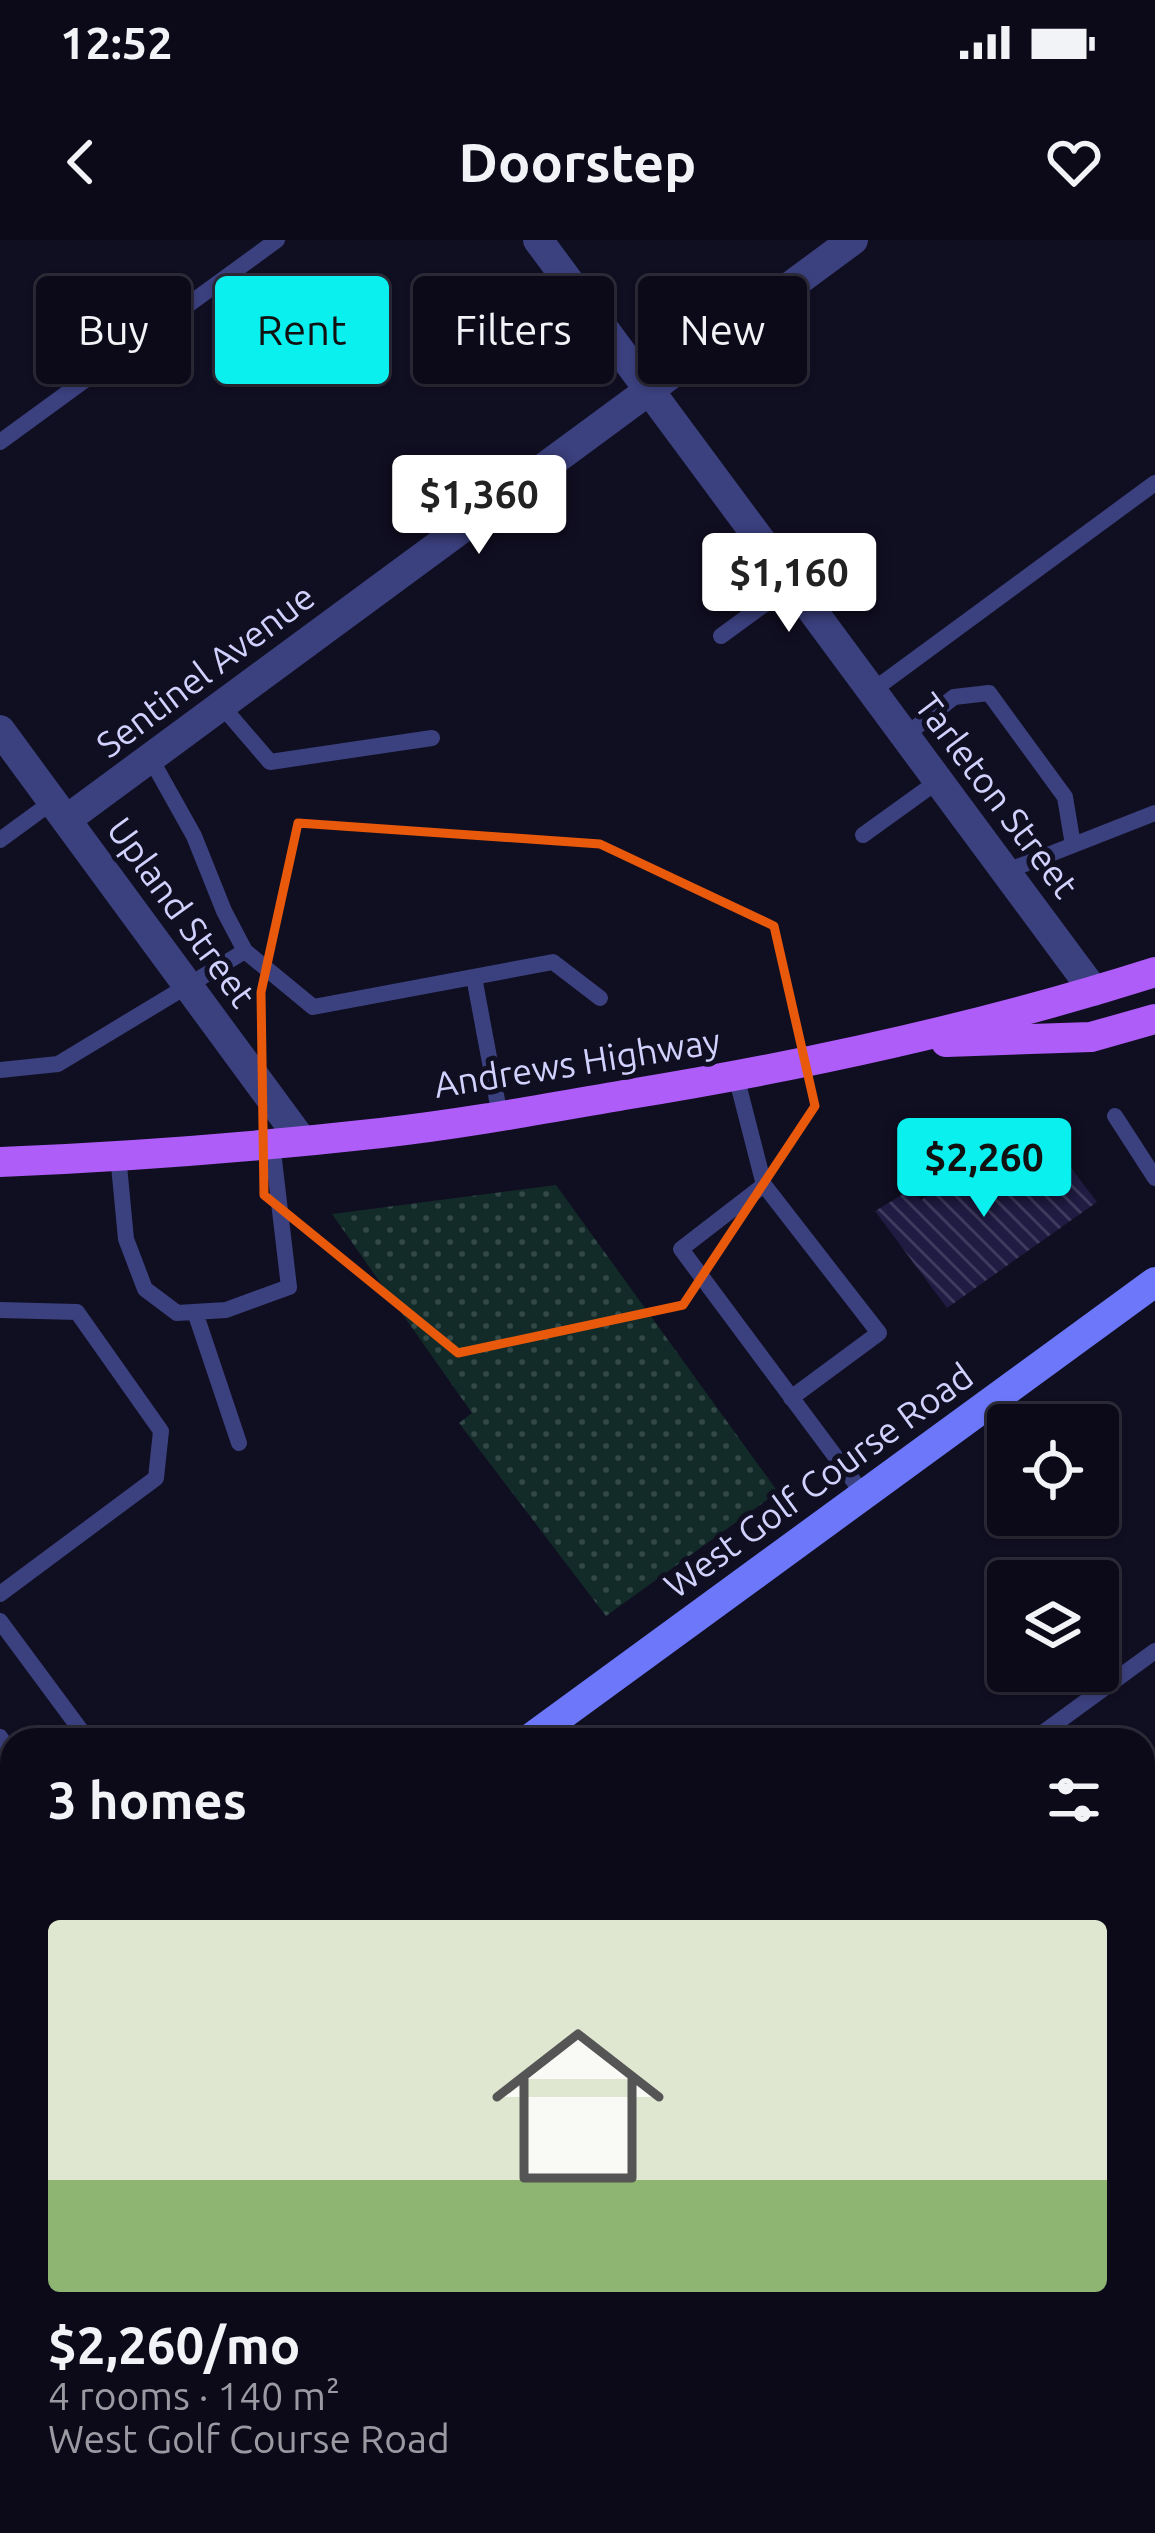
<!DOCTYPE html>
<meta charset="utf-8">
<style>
body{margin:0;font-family:Ubuntu,sans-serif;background:#1a1826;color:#f1f3f6;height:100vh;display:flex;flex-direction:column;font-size:45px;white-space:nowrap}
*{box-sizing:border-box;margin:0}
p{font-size:39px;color:#9a9aa2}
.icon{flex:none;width:66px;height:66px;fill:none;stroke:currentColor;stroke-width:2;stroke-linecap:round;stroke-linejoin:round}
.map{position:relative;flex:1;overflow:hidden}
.drawer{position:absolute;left:0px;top:1488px;width:1155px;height:807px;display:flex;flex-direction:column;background:#0c0a19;border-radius:36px 36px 0 0;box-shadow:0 3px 9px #0004,0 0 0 3px #2c2b38}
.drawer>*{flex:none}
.top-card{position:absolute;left:36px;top:36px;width:1083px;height:108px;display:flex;gap:24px}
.buttons{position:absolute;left:987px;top:1164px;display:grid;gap:24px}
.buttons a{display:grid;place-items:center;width:132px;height:132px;border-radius:12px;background:#0c0a19;box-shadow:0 3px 9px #0004,0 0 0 3px #2c2b38;font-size:60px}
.price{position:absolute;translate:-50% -102px;padding:0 27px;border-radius:12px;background:#fff;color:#222;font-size:39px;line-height:78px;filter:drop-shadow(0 3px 6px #0008)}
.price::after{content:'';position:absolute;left:50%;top:72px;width:36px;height:27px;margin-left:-18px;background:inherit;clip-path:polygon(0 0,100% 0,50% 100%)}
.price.selected{background:#0af0ee;color:#111}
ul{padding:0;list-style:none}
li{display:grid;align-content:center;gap:24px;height:636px;padding:0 48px}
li+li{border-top:3px solid #2c2b38}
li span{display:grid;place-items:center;height:372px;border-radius:12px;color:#555}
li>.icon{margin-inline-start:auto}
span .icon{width:216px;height:216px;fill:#fffc;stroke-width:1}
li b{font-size:51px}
h2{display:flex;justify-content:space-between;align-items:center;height:144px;padding:0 48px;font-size:51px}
.tag{padding:0 42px;border-radius:12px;background:#0c0a19;box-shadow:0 3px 9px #0004,0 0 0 3px #2c2b38;font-size:42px;line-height:108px}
.tag.selected{background:#0af0ee;color:#111}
.status{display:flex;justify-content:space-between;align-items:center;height:84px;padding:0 60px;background:#0c0a19;direction:ltr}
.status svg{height:33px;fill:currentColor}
header{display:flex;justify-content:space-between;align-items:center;height:156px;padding:0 48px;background:#0c0a19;font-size:54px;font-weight:700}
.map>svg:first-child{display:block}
</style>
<div class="status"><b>12:52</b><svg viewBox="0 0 49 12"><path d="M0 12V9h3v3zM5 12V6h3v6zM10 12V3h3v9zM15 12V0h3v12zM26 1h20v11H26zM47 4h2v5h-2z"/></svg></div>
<header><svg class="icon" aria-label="back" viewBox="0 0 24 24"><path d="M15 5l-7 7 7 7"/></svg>Doorstep<svg class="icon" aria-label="heart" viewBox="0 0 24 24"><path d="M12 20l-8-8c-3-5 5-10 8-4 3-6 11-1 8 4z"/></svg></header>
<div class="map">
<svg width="1155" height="2293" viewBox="0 0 1155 2293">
<defs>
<pattern id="grass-dots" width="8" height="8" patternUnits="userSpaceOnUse" patternTransform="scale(3)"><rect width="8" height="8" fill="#122b28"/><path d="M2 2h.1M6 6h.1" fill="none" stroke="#334948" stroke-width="1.8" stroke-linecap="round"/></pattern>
<pattern id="building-back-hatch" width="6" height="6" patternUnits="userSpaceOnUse" patternTransform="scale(3)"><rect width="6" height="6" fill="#1f1b42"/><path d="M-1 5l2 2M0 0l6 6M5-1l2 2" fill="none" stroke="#3e3b5e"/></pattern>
</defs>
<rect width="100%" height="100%" fill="#100e21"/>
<path fill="url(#grass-dots)" d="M556,945L778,1252L606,1376L459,1183L472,1173L332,974Z
M223,2283H787L794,2293H230Z"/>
<path fill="url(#building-back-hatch)" d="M1032,908L1050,928L1064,919L1097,962L947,1068L875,971L912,949L921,960L979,921L1000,929Z
M0,2230L12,2247V2283H39L46,2293H0Z"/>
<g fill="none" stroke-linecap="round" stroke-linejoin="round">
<path stroke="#3b407e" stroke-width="16" d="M0,202L277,0
M721,396L792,344
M872,451L1155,243
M221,465L270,522L432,498
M905,496L954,457L989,453L1065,557L1073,605
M151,519L194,596L224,671L245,711
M863,595L938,541
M0,600L52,562
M1007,631L1155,573
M474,737L500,876
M0,830L58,824L245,711L313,767L553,722L600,758
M736,836L764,945L681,1009L864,1255
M1115,876L1155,938
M118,915L126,999L145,1049L177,1073L226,1070L289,1047L272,903
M764,945L879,1093L791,1158
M0,1070L77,1072L161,1191L156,1238L0,1354
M195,1072L239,1203
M0,1381L88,1500
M0,1497L12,1514
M1033,1500L1155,1411
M0,1681L12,1672
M1143,2056L1155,2047
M0,2101L12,2119
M124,2283L131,2293"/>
<path stroke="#3b407e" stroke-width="30" d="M538,0L1094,751
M0,490L302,901
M66,580L853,0
M1143,1735L1155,1726
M828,2283L835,2293"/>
<path stroke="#6c78f9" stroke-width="30" d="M528,1500L1155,1042
M0,1885L12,1876"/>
<path stroke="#ae5df8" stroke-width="30" d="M946,802L1091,797L1155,779
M0,922C127,917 255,907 381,893C462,884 543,869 624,855C803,826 982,787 1155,732"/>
</g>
<path fill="none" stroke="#e8590c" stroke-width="9" stroke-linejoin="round" d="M298,583L600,604L774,686L815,866L683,1065L458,1113L264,955L261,752Z"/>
<g text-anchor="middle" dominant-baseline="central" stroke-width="10" stroke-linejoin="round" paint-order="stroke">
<g font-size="36" fill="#d1d1fd" stroke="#100e21">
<text transform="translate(205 430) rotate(-37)">Sentinel Avenue</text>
<text transform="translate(997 555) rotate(53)">Tarleton Street</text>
<text transform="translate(182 672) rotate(54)">Upland Street</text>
<text transform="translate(577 822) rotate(-9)">Andrews Highway</text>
<text transform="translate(818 1240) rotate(-36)">West Golf Course Road</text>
</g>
</g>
</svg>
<div class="buttons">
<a><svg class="icon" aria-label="locate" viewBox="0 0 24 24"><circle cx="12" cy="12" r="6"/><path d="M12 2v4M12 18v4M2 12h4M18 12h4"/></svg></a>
<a><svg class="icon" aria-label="layers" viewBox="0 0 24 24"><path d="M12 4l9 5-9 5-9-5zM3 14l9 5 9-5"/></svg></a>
</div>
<b class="price" style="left:479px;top:317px">$1,360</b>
<b class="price" style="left:789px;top:395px">$1,160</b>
<b class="price selected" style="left:984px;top:980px">$2,260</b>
<div class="top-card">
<a class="tag">Buy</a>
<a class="tag selected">Rent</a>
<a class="tag">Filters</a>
<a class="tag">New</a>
</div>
<section class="drawer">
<h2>3 homes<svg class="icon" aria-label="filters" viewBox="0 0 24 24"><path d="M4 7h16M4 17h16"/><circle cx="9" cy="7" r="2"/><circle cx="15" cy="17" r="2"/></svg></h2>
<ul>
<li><span style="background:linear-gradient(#dfe7d0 70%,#8fb573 0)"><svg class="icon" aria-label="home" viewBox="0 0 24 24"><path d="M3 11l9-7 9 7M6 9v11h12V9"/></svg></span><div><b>$2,260/mo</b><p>4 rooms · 140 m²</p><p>West Golf Course Road</p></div></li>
</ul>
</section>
</div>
